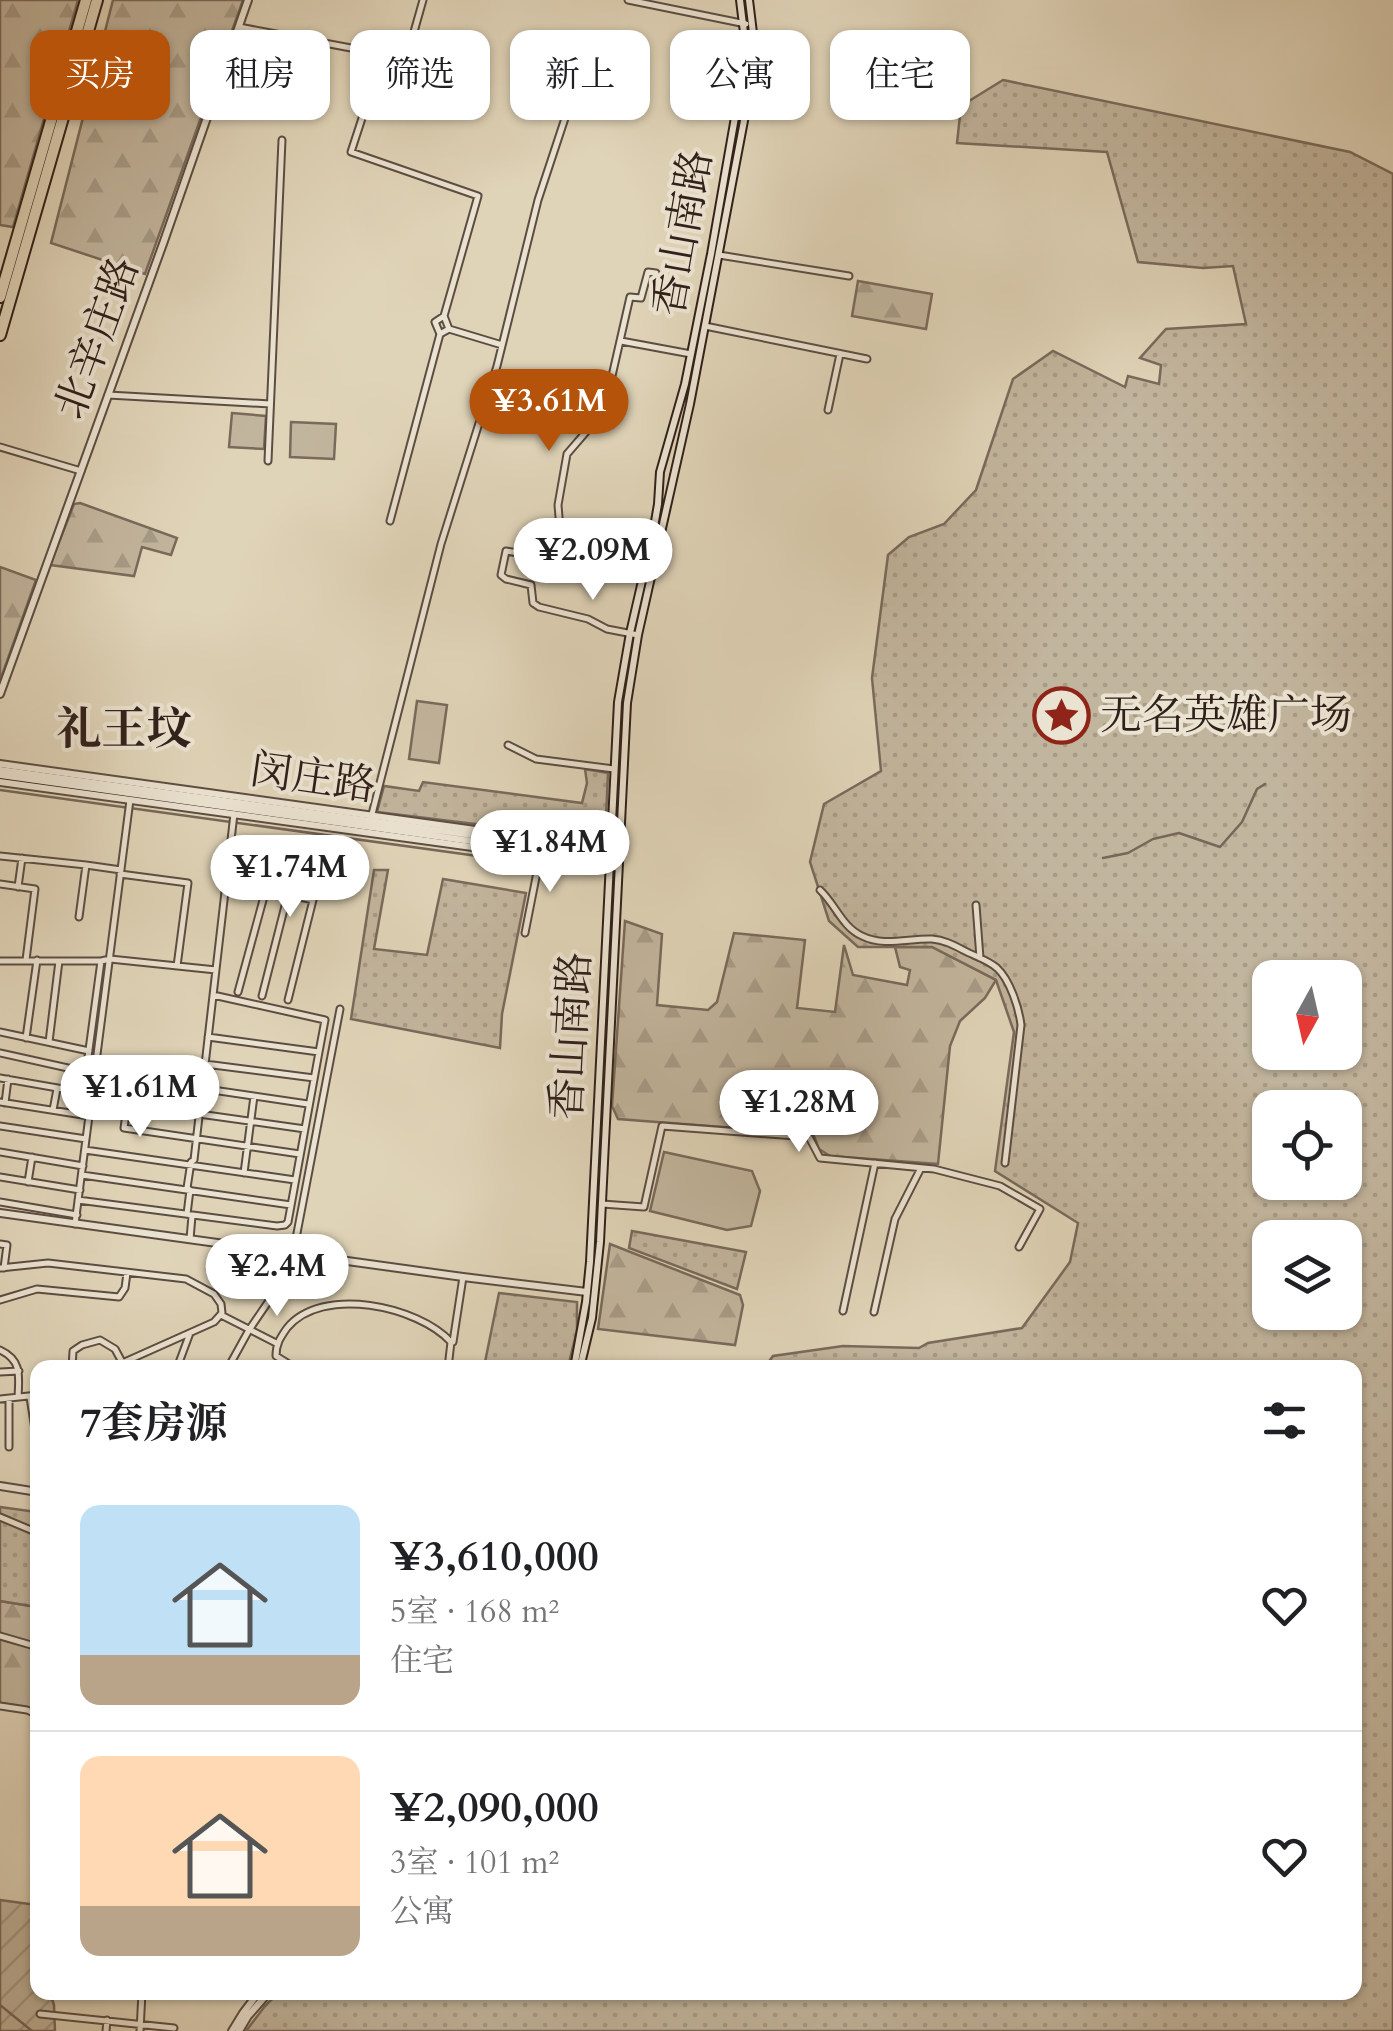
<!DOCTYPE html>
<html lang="zh">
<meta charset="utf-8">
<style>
body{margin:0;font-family:Cardo,"Noto Serif SC",serif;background:#f6f6f6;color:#202124;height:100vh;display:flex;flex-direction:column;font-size:38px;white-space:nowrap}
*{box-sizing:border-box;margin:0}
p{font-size:32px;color:#757577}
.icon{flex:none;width:55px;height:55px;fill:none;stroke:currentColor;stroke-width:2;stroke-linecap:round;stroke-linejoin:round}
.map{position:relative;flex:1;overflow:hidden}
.drawer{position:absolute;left:30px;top:1360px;width:1332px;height:640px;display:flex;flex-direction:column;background:#fff;border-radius:20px;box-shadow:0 2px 8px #0004}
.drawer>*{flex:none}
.guide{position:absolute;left:30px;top:30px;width:1335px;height:90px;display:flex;gap:20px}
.needle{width:65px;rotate:188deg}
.fabs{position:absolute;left:1252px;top:960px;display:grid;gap:20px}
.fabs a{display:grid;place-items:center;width:110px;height:110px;border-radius:20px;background:#fff;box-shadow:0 2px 8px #0004;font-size:50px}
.price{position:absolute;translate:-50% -85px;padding:0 22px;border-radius:35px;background:#fff;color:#222;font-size:32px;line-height:65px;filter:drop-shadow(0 2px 5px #0008)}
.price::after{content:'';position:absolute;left:50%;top:60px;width:30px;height:22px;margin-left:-15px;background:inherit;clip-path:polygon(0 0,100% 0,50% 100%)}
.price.active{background:#b45309;color:#fff}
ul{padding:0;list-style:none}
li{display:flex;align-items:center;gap:30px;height:250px;padding:0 50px}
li+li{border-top:2px solid #e0e0e0}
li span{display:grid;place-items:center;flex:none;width:280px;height:200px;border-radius:20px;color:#555}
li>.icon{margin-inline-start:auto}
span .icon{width:120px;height:120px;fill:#fffc;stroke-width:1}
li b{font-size:42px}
h2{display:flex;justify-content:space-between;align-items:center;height:120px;padding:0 50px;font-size:42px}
.chip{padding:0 35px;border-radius:20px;background:#fff;box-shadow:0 2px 8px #0004;font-size:35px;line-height:90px}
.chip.active{background:#b45309;color:#fff}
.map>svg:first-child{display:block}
</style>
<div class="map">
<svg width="1393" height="2031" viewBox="0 0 1393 2031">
<defs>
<pattern id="forest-firs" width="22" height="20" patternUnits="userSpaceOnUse" patternTransform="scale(2.5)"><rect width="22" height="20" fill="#c2b59d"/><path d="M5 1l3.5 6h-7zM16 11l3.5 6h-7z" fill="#a79b87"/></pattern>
<pattern id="park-dots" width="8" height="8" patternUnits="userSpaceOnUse" patternTransform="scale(2.5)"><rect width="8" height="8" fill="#c2b59d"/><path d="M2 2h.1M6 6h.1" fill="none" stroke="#a79b87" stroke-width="1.8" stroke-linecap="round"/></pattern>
<pattern id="garden-furrows" width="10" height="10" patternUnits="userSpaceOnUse" patternTransform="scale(2.5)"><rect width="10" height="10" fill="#c2b59d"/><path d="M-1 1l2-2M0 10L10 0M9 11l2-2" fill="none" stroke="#a79b87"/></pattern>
</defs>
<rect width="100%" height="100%" fill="#e0d4b8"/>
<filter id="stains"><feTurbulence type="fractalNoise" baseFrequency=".002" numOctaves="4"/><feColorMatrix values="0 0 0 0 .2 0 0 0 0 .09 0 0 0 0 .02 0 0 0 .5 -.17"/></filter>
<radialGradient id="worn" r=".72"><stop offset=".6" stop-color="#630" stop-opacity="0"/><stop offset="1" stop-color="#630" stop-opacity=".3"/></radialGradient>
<path fill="url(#forest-firs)" stroke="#796a5c" stroke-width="2.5" d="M0,0H78L13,227L0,225Z
M113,0H243L145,274L51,243Z
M858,281L932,294L926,329L852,316Z
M80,503L177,538L171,555L142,547L134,576L50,565L74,504Z
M0,567L36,580L0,681Z
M625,921L662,934L657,1005L708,1010L717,1002L734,933L805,940L797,1008L835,1012L844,945L853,975L907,985L910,970L900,967L895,947H932L996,980L985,998L960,1021L950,1046L938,1164L830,1156L819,1149L813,1134L618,1119L612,1106Z
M610,1244L740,1295L743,1305L735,1345L598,1329Z
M0,1601L37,1607V1709L0,1703Z"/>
<path fill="url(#park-dots)" stroke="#796a5c" stroke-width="2.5" fill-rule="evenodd" d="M1003,80L1350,152L1393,174V2031H246L265,2006L279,1992H1355V1368L765,1367L773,1356L843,1346L919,1348L928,1343L1022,1328L1070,1262L1078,1223L995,1171L1014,1032L996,980L932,947H858L829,921L810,862L824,804L881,771L872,678L888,555L909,537L944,524L976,490L1013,379L1053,351L1125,387L1128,376L1159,384L1161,365L1140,358L1166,329L1246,324L1233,266L1203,268L1138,262L1107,152L957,143L961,106ZM1270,978H1345V1052H1270ZM1270,1108H1345V1182H1270ZM1270,1238H1345V1312H1270Z
M585,769L608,773L605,840L377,812L384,786L419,791L423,782L582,803L587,783Z
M374,870H388L374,949L427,955L443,879L526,893L502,1014L500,1048L351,1019Z
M632,1231L746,1252L737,1289L629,1248Z
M499,1293L577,1302V1330L568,1367H484Z
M0,1507L37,1512V1607L0,1601Z"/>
<path fill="url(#garden-furrows)" stroke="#796a5c" stroke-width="2.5" d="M0,1900L37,1905L38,1992L50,1993L54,2005L55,2031H0Z"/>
<path fill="#c2b59d" stroke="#796a5c" stroke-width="2.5" d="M232,413L266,416L264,449L229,447Z
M291,422L336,424L334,459L290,457Z
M417,701L447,705L439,763L409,759Z
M664,1152L752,1171L760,1191L751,1226L727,1230L650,1211Z"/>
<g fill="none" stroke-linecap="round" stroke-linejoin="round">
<path stroke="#766758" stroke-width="2.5" d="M0,790L593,872
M1103,858L1128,853L1153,839L1179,833L1220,847L1242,822L1257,789L1265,784
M0,2005L32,2031"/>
<defs>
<path id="minor" d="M628,0L746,24
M239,27L383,54L403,56L408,53L423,0
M383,54L351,152L478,196L444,316
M719,255L849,276
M705,326L867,359
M449,329L444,316L435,322L440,334L449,329L502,345
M621,341L691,354
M108,395L270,404
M828,410L840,354
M0,447L81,471
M268,461L282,140
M390,521L440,334
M560,529L630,544L649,551
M638,635L607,629L588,619L539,607L533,603L531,585L506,579L501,575L506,551L554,559L560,529L558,505L567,454L604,411L630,297L641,298L648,272L656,273
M508,745L536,759L614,769
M371,818L441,544L497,366L538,200L573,94
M0,856L86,865L79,917
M86,865L121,870
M120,874L188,883L177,966
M226,880L313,900L288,1000
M0,884L35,889L26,960
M18,887L22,858
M820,890C836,905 842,927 862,936C884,947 909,938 932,939C946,940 957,947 969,953C978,957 989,961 997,968C1010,980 1019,1008 1021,1025L1005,1163
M976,905L980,958
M525,933L540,857
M0,961H101L110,959L216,970
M238,992L266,889
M213,995L325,1020L319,1052
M262,996L288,894
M0,1032L89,1051
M26,1038L37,960
M49,1042L59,961
M0,1053L86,1072L101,961
M205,1064L314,1078
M0,1078L92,1094
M0,1102L89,1116
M5,1103L8,1079
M53,1110L57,1089
M199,1114L305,1129
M0,1126L86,1139
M85,1150L295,1180
M0,1152L83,1166
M300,1154L124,1128L131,1078L308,1104
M244,1173L254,1096
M82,1175L291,1205
M0,1177L80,1190
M28,1182L32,1157
M78,1200L277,1226L285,1225L288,1222L319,1052L208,1037
M0,1202L77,1215
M602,1204L644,1207L662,1126L809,1137L820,1158L934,1169L1000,1186L1040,1209L1019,1247
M75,1224L130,800
M190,1239L192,1216L187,1214L190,1190L187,1188L191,1162L194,1160L234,814
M0,1244L7,1245L4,1268
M293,1254L340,1009
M0,1268L48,1263L186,1279L214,1294L221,1304L222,1313L214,1322L111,1368
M0,1300L37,1289L119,1297L125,1288L127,1273
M843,1311L875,1163
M874,1312L895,1219L921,1168
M221,1315L276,1343
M453,1342L463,1277
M0,1350C22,1360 19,1376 18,1397
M72,1368L73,1351L82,1345L100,1340L115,1349L122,1362
M177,1368L190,1333
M228,1368L249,1330L300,1255
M304,1368L289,1364L276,1356C276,1344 280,1338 287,1328C322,1285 418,1306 451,1342L448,1368
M0,1372L19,1371
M30,1397L38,1449
M0,1399L38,1395
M9,1399V1447
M0,1517L38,1533
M0,1636L38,1647
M0,1706L27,1710L38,1715
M40,2014L174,2028
M106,2031L107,2020
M140,2031L142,1992"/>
<path id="tertiary" d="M0,694L164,241L248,0
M0,764L612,849
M0,782L617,867
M0,1213L463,1277L587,1292
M0,1486L38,1492
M232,2031L243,2013L259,1992
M239,2031L248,2016L269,1992"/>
<path id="secondary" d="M0,770L611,854
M0,775L613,861
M574,1368L586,1302L590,1262L618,702L630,633L653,533L658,504L660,472L685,384L711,254L741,83L745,41L740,0
M580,1368L592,1318L600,1242L627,703L638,635L690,404L751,84L754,41L749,0"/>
<path id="motorway" d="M0,297L86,0
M0,335L97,0"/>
</defs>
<use href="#minor" stroke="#5c4d42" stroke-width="9"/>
<use href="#tertiary" stroke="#5c4d42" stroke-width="10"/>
<use href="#secondary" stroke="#30201a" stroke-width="10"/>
<use href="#motorway" stroke="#30201a" stroke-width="14"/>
<use href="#minor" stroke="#ebe3d1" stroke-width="5"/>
<use href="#tertiary" stroke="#ebe3d1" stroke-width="6"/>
<use href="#secondary" stroke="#ebe3d1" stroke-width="6"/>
<use href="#motorway" stroke="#e0d4b8" stroke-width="10"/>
</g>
<defs>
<symbol id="sight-ring" viewBox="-11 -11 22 22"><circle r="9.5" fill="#ebe3d1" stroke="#8f2418" stroke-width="1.5"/><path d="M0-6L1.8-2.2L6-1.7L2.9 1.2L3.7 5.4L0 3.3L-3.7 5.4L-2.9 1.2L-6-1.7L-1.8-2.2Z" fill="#8f2418"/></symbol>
</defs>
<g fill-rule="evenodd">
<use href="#sight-ring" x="1030" y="684" width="63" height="63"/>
</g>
<g text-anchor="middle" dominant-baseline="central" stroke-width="8" stroke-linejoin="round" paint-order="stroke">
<g font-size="42" fill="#30201a" stroke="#ebe3d1">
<text transform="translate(683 233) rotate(-80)">香山南路</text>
<text transform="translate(97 338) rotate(-70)">北辛庄路</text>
<text transform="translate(313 778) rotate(8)">闵庄路</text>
<text transform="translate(571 1036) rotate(-87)">香山南路</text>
</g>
<g font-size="42" fill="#30201a" stroke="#ebe3d1" text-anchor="start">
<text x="1100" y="715">无名英雄广场</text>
</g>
<g font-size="45" font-weight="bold" fill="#30201a" stroke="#ebe3d1">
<text x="124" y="729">礼王坟</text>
</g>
</g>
<rect width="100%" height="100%" filter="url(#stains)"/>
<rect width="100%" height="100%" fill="url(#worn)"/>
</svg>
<div class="fabs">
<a><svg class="needle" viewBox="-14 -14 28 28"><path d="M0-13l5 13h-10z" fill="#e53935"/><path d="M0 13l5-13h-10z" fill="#757577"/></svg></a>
<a><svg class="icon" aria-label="locate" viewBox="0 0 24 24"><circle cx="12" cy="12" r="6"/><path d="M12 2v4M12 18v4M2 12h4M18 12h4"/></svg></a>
<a><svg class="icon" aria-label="layers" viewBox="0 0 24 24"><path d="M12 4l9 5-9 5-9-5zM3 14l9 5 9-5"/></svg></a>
</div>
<b class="price active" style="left:549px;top:454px">¥3.61M</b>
<b class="price" style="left:593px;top:603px">¥2.09M</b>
<b class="price" style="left:550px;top:895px">¥1.84M</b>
<b class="price" style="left:290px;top:920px">¥1.74M</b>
<b class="price" style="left:140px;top:1140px">¥1.61M</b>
<b class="price" style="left:799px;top:1155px">¥1.28M</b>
<b class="price" style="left:277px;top:1319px">¥2.4M</b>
<div class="guide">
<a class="chip active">买房</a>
<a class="chip">租房</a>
<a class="chip">筛选</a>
<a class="chip">新上</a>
<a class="chip">公寓</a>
<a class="chip">住宅</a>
</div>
<section class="drawer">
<h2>7套房源<svg class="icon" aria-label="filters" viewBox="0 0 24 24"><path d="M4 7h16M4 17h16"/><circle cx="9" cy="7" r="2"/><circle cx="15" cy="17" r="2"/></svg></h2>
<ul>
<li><span style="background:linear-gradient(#bfe0f5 75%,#b9a48a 0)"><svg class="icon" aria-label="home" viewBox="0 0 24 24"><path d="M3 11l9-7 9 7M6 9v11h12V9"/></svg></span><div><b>¥3,610,000</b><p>5室 · 168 m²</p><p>住宅</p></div><svg class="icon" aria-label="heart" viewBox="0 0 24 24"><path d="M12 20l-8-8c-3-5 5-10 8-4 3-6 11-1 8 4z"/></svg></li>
<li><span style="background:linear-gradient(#ffd9b3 75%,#b9a48a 0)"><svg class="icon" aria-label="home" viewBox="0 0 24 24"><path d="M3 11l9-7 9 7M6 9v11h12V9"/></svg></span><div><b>¥2,090,000</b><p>3室 · 101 m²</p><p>公寓</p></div><svg class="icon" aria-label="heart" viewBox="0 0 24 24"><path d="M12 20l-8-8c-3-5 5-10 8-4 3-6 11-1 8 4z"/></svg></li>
</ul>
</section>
</div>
